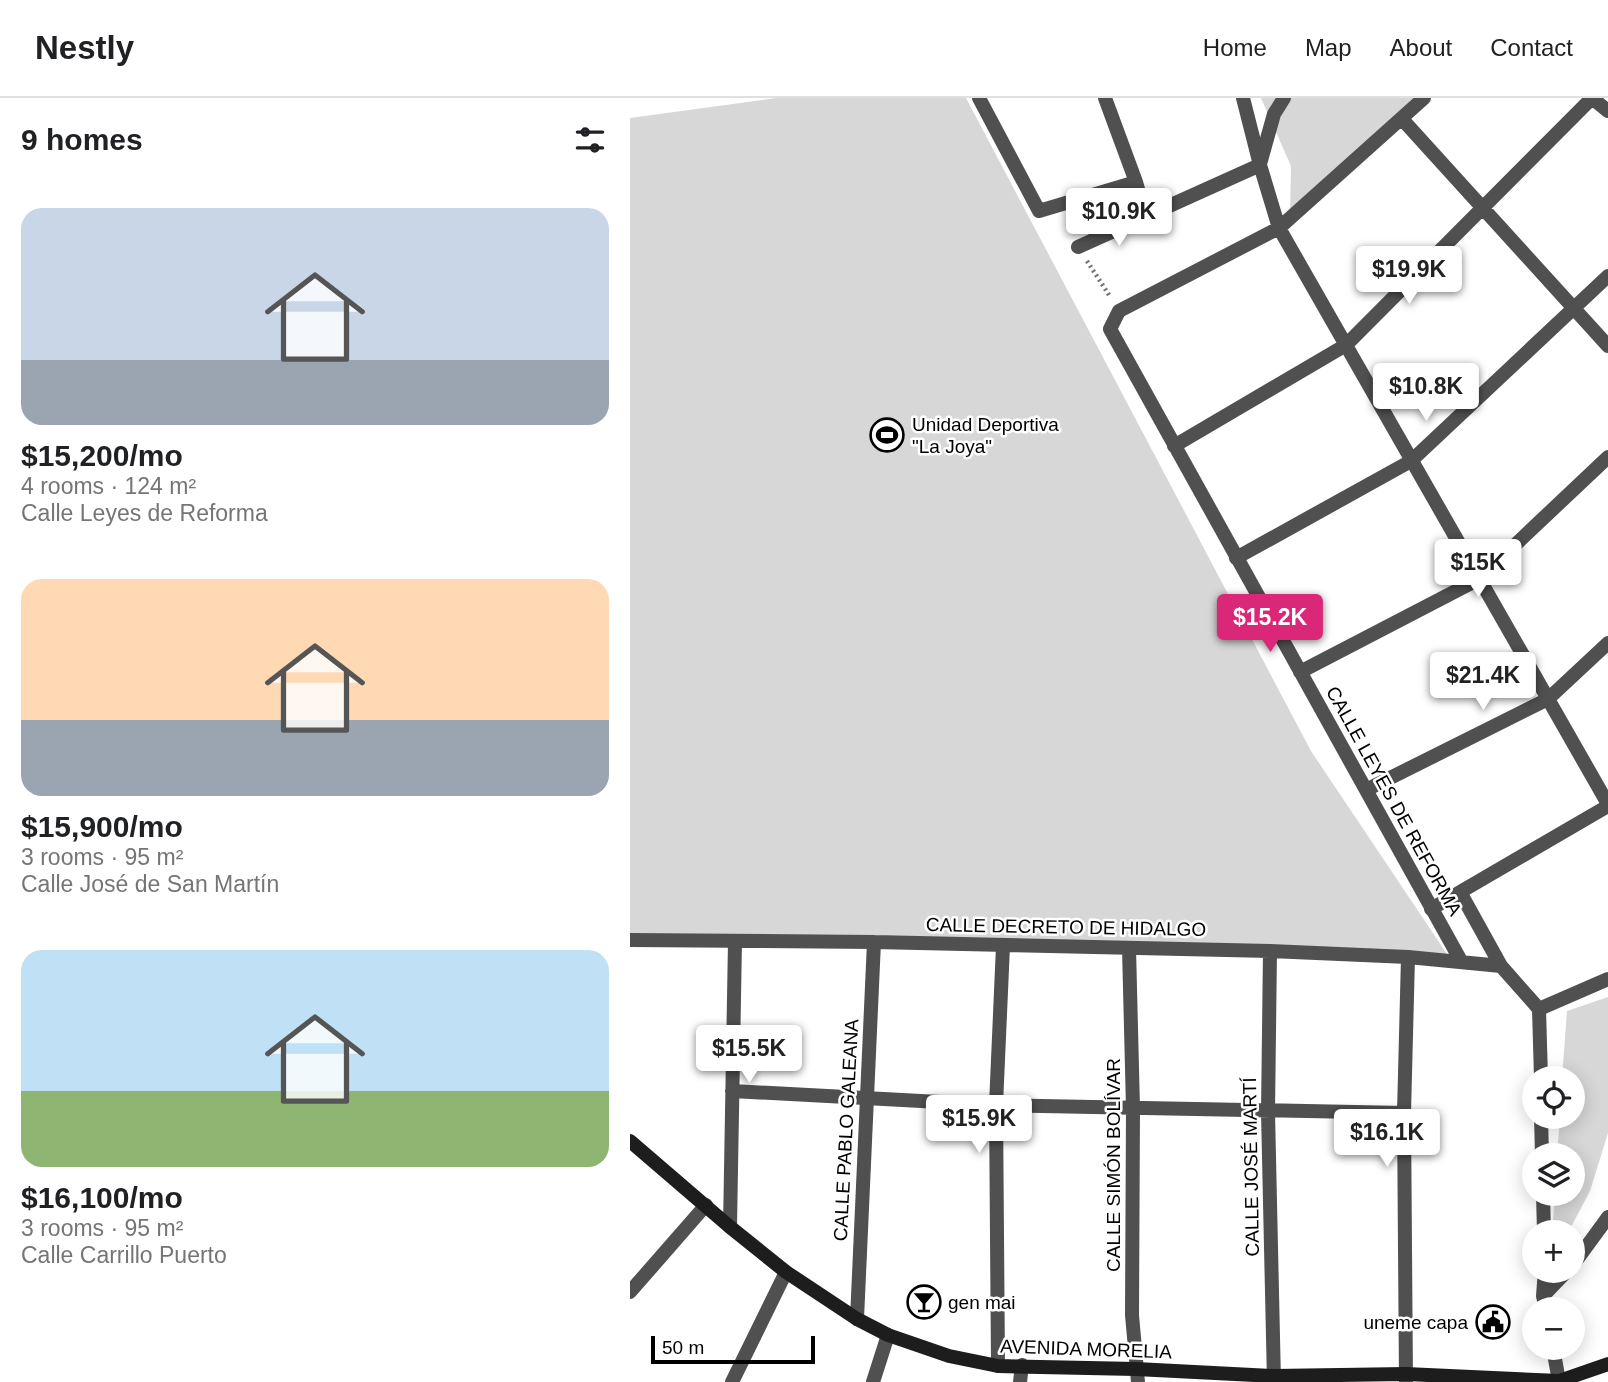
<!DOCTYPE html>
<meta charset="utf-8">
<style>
body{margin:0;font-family:Helvetica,sans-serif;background:#f6f6f6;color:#202124;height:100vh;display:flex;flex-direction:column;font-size:26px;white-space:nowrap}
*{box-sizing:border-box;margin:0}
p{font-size:23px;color:#757577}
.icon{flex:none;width:38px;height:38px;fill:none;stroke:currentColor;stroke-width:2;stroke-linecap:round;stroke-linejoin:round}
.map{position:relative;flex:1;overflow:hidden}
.side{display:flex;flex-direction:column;background:#fff;width:630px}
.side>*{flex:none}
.tools{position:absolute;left:892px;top:968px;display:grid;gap:14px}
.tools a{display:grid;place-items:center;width:63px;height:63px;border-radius:50%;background:#fff;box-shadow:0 4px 18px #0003;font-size:35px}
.scale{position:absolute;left:21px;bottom:18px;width:164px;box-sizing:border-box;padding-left:7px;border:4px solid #000;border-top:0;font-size:19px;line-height:24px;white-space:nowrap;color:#000;-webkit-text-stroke:5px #fff;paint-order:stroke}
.price{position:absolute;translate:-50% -60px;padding:0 16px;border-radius:7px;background:#fff;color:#222;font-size:23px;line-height:46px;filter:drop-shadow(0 2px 4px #0008)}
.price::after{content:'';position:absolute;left:50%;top:42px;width:21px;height:16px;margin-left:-10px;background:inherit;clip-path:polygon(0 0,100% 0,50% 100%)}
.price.current{background:#db2777;color:#fff}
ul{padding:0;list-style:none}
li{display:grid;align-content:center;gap:14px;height:371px;padding:0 21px}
li span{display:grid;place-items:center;height:217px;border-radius:21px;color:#555}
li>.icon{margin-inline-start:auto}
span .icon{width:126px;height:126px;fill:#fffc;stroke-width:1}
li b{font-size:30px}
h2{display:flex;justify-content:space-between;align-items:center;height:84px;padding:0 21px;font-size:30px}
header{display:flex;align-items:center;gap:42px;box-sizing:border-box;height:98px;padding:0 35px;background:#fff;border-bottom:2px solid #e0e0e0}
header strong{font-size:33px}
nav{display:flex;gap:38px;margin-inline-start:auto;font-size:24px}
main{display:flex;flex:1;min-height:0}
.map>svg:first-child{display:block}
</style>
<header>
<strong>Nestly</strong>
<nav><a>Home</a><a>Map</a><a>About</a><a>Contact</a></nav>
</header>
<main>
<section class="side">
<h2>9 homes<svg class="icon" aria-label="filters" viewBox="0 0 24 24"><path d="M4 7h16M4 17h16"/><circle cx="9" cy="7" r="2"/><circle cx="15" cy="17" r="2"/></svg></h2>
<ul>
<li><span style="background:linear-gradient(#c9d6e8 70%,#9aa5b1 0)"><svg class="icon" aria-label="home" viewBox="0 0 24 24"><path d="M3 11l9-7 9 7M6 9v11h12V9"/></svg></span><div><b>$15,200/mo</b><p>4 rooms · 124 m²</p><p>Calle Leyes de Reforma</p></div></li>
<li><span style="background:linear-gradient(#ffd9b3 65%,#9aa5b1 0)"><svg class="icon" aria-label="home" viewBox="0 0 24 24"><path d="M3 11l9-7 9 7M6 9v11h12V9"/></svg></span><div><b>$15,900/mo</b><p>3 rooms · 95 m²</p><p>Calle José de San Martín</p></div></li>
<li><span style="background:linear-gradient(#bfe0f5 65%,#8fb573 0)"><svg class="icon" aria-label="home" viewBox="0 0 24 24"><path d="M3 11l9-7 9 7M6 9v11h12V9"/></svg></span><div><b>$16,100/mo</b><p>3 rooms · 95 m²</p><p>Calle Carrillo Puerto</p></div></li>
</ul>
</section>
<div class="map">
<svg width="978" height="1284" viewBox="0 0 978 1284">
<rect width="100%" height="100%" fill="#fff"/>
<path fill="#d7d7d7" d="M146,0H336L681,653L817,856L0,837V20Z
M631,0H788L660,117L661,68Z
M978,899V1035L960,1093L941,1129L936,1134H922L925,1096H943V1057H927L930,1019L943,1018V980H932L937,913Z"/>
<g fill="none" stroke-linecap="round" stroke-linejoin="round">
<path stroke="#727272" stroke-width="4.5" stroke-dasharray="2 3.5" stroke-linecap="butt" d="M457,163L481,200"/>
<path stroke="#505050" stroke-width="14" d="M349,0L409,113L506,84
M475,0L506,84L516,119
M613,0L630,67L649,130L978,706
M794,0L649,130L489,213L480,231L831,863
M962,0L978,13
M772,21L978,248
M630,66L644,16L654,0
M448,149L630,67
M544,348L716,247L962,0
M606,460L781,363L978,178
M670,574L849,481L978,359
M736,692L918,601L978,545
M830,794L871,868L909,911L911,980
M801,811L978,708
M0,842L244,844L640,853L778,859L871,868
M499,850L503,1010L502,1217L508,1284
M640,853L638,1014L644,1284
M909,911L978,881
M102,993L366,1007L774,1015
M911,1018L912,1057
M913,1096L914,1134
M100,1129L105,843
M943,1167L978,1119
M0,1194L76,1107
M913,1198L915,1172
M916,1211L913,1198L938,1172
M227,1221L244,844
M923,1250L929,1283
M368,1268L366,1007L373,848
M102,1284L156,1174
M243,1284L258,1237
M390,1284L392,1267
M776,1284L774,1015L778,859"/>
<path stroke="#1d1d1d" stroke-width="14" d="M0,1043L100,1129L156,1174L227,1221L258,1237L319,1258L368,1268L506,1271L644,1278L776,1276L929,1283L978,1266"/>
</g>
<defs>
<symbol id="stadium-ring" viewBox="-11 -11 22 22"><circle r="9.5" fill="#fff" stroke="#000" stroke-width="1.5"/><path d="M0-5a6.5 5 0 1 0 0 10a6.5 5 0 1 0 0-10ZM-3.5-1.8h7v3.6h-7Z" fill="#000"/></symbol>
<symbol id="bar-ring" viewBox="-11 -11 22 22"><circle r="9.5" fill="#fff" stroke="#000" stroke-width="1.5"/><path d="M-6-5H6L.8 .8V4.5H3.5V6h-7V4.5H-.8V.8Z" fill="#000"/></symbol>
<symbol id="civic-ring" viewBox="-11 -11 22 22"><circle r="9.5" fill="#fff" stroke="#000" stroke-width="1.5"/><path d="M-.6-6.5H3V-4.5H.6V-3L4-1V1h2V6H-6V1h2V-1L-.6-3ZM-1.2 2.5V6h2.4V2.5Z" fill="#000"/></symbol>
</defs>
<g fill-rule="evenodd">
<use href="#stadium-ring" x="238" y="318" width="38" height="38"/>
<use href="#bar-ring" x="275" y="1185" width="38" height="38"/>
<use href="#civic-ring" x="844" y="1205" width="38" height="38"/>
</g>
<g text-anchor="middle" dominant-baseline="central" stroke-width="5" stroke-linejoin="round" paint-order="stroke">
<g font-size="19" fill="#000" stroke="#fff" text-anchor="start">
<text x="282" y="326">Unidad Deportiva<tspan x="282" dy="22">"La Joya"</tspan></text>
<text x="318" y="1204">gen mai</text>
<text x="838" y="1224" text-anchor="end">uneme capa</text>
</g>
<g font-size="19" fill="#000" stroke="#fff">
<text transform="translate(764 703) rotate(61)">CALLE LEYES DE REFORMA</text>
<text transform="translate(436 829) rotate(1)">CALLE DECRETO DE HIDALGO</text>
<text transform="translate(216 1032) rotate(-87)">CALLE PABLO GALEANA</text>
<text transform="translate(483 1067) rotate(-90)">CALLE SIMÓN BOLÍVAR</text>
<text transform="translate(621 1069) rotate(-91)">CALLE JOSÉ MARTÍ</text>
<text transform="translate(456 1251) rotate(2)">AVENIDA MORELIA</text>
</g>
</g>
</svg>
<div class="tools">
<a><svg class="icon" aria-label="locate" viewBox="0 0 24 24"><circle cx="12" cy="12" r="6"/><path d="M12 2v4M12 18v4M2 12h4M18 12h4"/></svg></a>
<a><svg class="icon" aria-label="layers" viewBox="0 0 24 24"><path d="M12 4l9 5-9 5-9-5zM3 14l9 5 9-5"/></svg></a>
<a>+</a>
<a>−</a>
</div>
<div class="scale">50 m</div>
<b class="price" style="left:489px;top:150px">$10.9K</b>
<b class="price" style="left:779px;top:208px">$19.9K</b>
<b class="price" style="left:796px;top:325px">$10.8K</b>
<b class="price" style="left:848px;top:501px">$15K</b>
<b class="price current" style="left:640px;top:556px">$15.2K</b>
<b class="price" style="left:853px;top:614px">$21.4K</b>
<b class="price" style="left:119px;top:987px">$15.5K</b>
<b class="price" style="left:349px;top:1057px">$15.9K</b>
<b class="price" style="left:757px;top:1071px">$16.1K</b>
</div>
</main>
